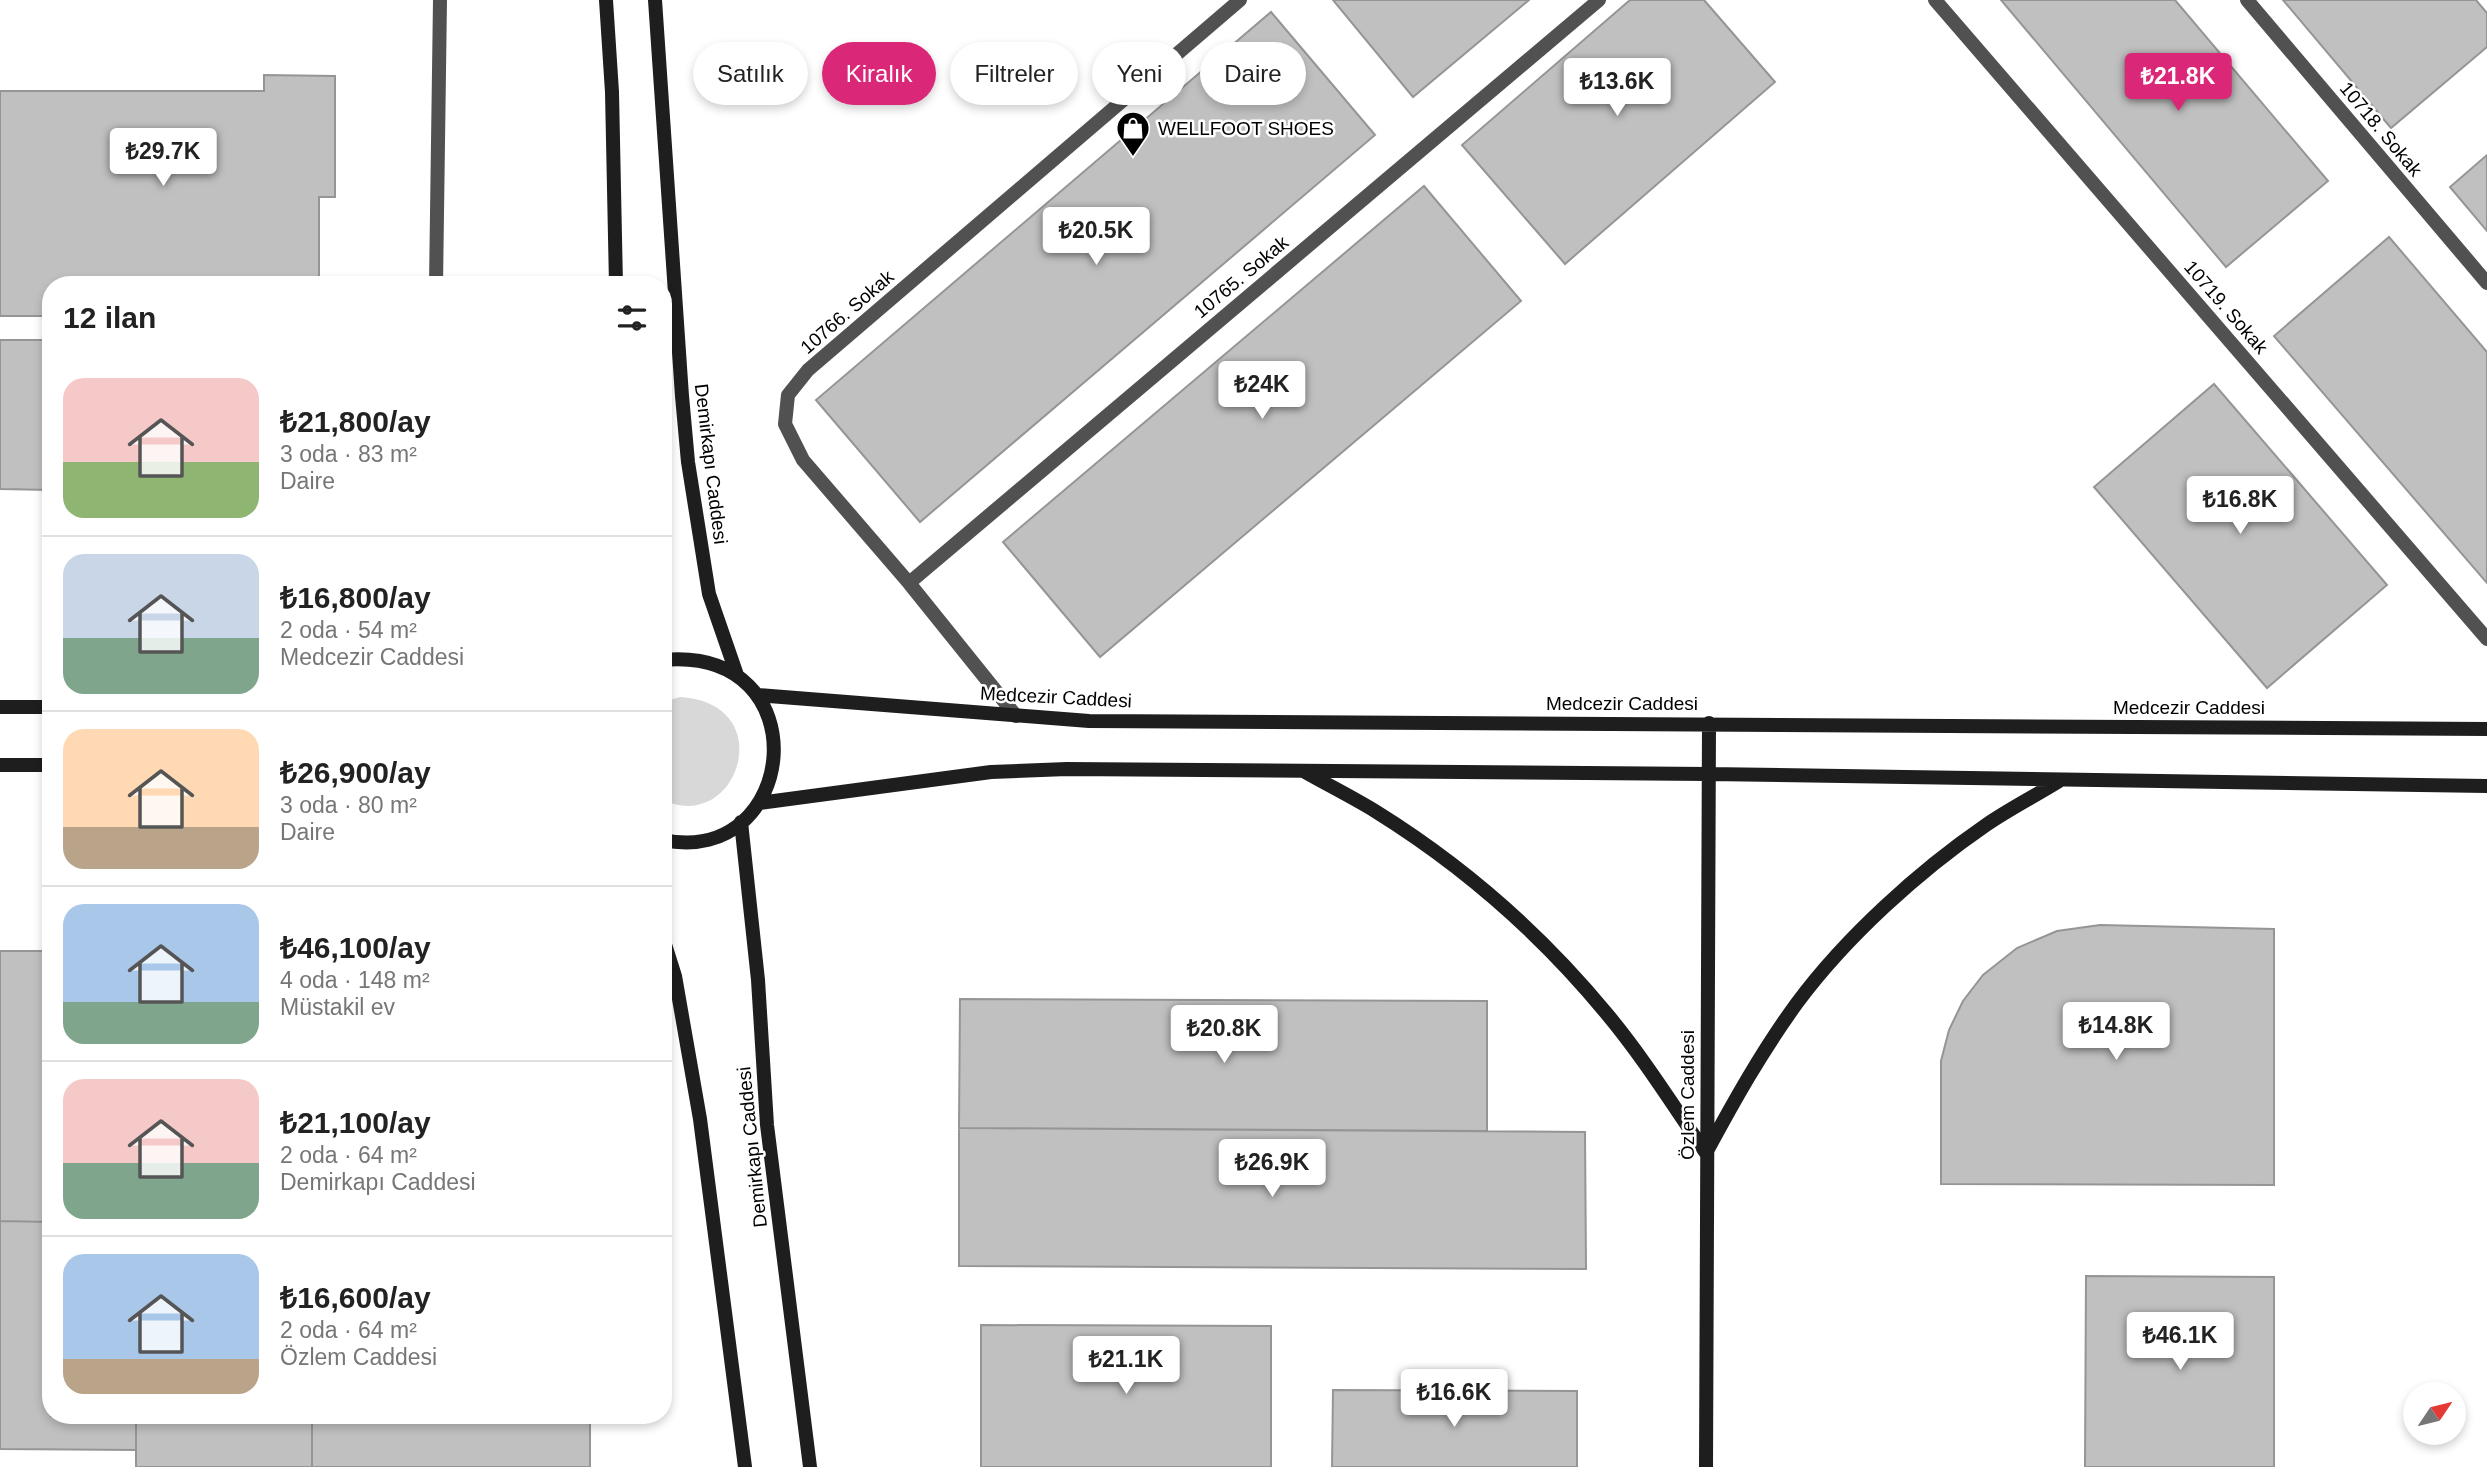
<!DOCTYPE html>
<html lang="tr">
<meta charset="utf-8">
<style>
body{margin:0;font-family:Arial,sans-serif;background:#f2f2f2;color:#222;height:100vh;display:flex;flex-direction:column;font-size:26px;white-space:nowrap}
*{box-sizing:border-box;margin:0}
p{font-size:23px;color:#767676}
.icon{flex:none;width:38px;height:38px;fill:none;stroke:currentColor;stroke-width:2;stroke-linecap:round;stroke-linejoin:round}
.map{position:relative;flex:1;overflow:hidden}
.sheet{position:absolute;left:42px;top:276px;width:630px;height:1148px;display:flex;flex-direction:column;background:#fff;border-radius:28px;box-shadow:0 4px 10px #0003}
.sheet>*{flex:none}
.banner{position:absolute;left:693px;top:42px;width:665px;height:63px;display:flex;gap:14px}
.needle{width:46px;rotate:55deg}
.tools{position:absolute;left:2403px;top:1382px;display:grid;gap:14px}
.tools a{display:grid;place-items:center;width:63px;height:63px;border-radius:50%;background:#fff;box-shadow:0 4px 10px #0003;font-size:35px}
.price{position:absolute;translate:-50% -60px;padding:0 16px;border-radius:7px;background:#fff;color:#222;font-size:23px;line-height:46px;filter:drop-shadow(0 2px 4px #0008)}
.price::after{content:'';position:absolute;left:50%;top:42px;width:21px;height:16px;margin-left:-10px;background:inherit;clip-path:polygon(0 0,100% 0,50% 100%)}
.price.selected{background:#db2777;color:#fff}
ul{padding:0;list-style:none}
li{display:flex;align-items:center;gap:21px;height:175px;padding:0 21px}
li+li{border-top:2px solid #e0e0e0}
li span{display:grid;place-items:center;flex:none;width:196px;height:140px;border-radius:21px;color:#555}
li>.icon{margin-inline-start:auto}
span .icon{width:84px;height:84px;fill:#fffc;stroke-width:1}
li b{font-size:30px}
h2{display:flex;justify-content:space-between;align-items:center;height:84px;padding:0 21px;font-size:30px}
.pill{padding:0 24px;border-radius:32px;background:#fff;box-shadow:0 4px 10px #0003;font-size:24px;line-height:63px}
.pill.selected{background:#db2777;color:#fff}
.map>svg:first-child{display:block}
</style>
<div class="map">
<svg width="2487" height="1467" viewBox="0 0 2487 1467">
<rect width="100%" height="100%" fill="#fff"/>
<path fill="#d8d8d8" d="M680,697C781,703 738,835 663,800V702Z"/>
<path fill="#c0c0c0" stroke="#959595" stroke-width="2" d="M1333,0H1529L1413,97Z
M1630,0H1704L1775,82L1565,264L1462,145Z
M2001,0H2175L2328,181L2226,267Z
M2283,0H2476L2487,13V47L2391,128Z
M1271,12L1375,135L920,522L816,400Z
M264,75L335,76V197H319V285H51V316H0V91H264Z
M2487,155V231L2450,187Z
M1424,186L1521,301L1100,657L1003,542Z
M2389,237L2487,352V583L2274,336Z
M0,340H51V490L0,489Z
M2214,384L2387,585L2267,688L2094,487Z
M2100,925L2274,929V1185L1941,1184V1061L1949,1030L1963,1001L1983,975L2017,948L2057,931Z
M0,951H51V1222L0,1221Z
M960,999L1487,1001V1131L959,1128Z
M959,1128L1585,1132L1586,1269L959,1266Z
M0,1221L51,1222V1416H136V1450L0,1449Z
M2086,1276L2274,1277V1467H2085Z
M981,1325L1271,1326V1467H981Z
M1333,1390L1577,1391V1467H1332Z
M136,1416H312V1467H136Z
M312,1416H590V1467H312Z"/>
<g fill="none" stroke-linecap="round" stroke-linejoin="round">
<path stroke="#515151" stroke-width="14" d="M1935,0L2487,639
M2247,0L2487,283
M436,285L440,0
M909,583L1599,0
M1016,716L909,583L803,460L785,424L788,395L808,370L1240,0"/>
<path stroke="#1e1e1e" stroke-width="14" d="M606,0L612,92L616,285
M655,0L682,396L688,462L709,594L737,675
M663,660C822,646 799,868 663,840
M757,695L1089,721L2487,729
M0,707H51
M0,765H51
M1305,772C1328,785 1352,797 1375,811C1462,865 1542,935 1607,1014C1643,1057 1674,1107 1706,1153C1734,1101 1762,1051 1797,1003C1846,937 1919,871 1986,825C2009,809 2035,796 2059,781
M759,803L991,772L1067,769L1708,774L2487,786
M741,822L758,980L767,1125L810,1467
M663,938L675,976L700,1119L745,1467
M1706,1467L1709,723"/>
</g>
<defs>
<symbol id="shop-pin" viewBox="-11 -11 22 30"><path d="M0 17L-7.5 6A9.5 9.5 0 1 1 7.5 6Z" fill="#000" stroke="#fff"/><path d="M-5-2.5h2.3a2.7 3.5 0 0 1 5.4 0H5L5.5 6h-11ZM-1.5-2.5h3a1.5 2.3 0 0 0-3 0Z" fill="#fff"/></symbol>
</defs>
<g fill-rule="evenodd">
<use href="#shop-pin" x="1114" y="109" width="38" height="52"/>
</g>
<g text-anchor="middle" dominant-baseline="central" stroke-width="5" stroke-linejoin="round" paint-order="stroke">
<g font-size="19" fill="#000" stroke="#fff" text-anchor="start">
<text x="1158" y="128">WELLFOOT SHOES</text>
</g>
<g font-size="19" fill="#000" stroke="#fff">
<text transform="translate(2381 129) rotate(50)">10718. Sokak</text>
<text transform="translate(1241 277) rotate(-40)">10765. Sokak</text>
<text transform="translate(2226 307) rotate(49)">10719. Sokak</text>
<text transform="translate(847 312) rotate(-41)">10766. Sokak</text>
<text transform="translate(711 464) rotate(83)">Demirkapı Caddesi</text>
<text transform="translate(1056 697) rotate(3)">Medcezir Caddesi</text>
<text x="1622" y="703">Medcezir Caddesi</text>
<text x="2189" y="707">Medcezir Caddesi</text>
<text transform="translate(1687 1095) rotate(-90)">Özlem Caddesi</text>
<text transform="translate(752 1147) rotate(-96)">Demirkapı Caddesi</text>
</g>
</g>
</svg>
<div class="tools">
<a><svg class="needle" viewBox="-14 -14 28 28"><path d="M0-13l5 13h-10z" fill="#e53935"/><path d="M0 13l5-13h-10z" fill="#767676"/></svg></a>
</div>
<b class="price selected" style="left:2178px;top:113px">₺21.8K</b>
<b class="price" style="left:1617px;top:118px">₺13.6K</b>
<b class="price" style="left:163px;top:188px">₺29.7K</b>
<b class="price" style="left:1096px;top:267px">₺20.5K</b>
<b class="price" style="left:1262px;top:421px">₺24K</b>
<b class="price" style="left:2240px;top:536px">₺16.8K</b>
<b class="price" style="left:2116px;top:1062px">₺14.8K</b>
<b class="price" style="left:1224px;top:1065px">₺20.8K</b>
<b class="price" style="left:1272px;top:1199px">₺26.9K</b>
<b class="price" style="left:2180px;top:1372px">₺46.1K</b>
<b class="price" style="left:1126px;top:1396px">₺21.1K</b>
<b class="price" style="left:1454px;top:1429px">₺16.6K</b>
<div class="banner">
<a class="pill">Satılık</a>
<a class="pill selected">Kiralık</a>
<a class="pill">Filtreler</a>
<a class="pill">Yeni</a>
<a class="pill">Daire</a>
</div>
<section class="sheet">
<h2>12 ilan<svg class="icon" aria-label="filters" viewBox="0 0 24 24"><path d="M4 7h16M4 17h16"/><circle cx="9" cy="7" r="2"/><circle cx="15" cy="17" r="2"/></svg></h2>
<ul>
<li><span style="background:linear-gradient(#f6c9c9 60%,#8fb573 0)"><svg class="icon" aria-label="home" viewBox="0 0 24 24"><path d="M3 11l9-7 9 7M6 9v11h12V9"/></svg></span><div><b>₺21,800/ay</b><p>3 oda · 83 m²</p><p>Daire</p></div></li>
<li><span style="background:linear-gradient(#c9d6e8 60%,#7fa58c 0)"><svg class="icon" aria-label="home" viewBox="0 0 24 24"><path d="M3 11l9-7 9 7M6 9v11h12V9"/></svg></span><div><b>₺16,800/ay</b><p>2 oda · 54 m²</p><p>Medcezir Caddesi</p></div></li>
<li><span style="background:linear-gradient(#ffd9b3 70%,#b9a48a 0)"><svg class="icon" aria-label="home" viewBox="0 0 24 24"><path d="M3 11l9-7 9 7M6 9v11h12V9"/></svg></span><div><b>₺26,900/ay</b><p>3 oda · 80 m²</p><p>Daire</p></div></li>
<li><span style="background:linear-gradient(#a9c7e8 70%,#7fa58c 0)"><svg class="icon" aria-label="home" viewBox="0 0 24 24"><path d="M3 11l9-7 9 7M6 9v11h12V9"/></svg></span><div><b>₺46,100/ay</b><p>4 oda · 148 m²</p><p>Müstakil ev</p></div></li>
<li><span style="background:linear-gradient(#f6c9c9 60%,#7fa58c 0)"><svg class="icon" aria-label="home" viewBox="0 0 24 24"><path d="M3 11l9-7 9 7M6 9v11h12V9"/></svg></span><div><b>₺21,100/ay</b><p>2 oda · 64 m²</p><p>Demirkapı Caddesi</p></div></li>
<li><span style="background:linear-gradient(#a9c7e8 75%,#b9a48a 0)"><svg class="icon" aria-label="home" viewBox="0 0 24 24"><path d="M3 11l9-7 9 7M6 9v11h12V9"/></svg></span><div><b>₺16,600/ay</b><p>2 oda · 64 m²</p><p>Özlem Caddesi</p></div></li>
</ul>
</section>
</div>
